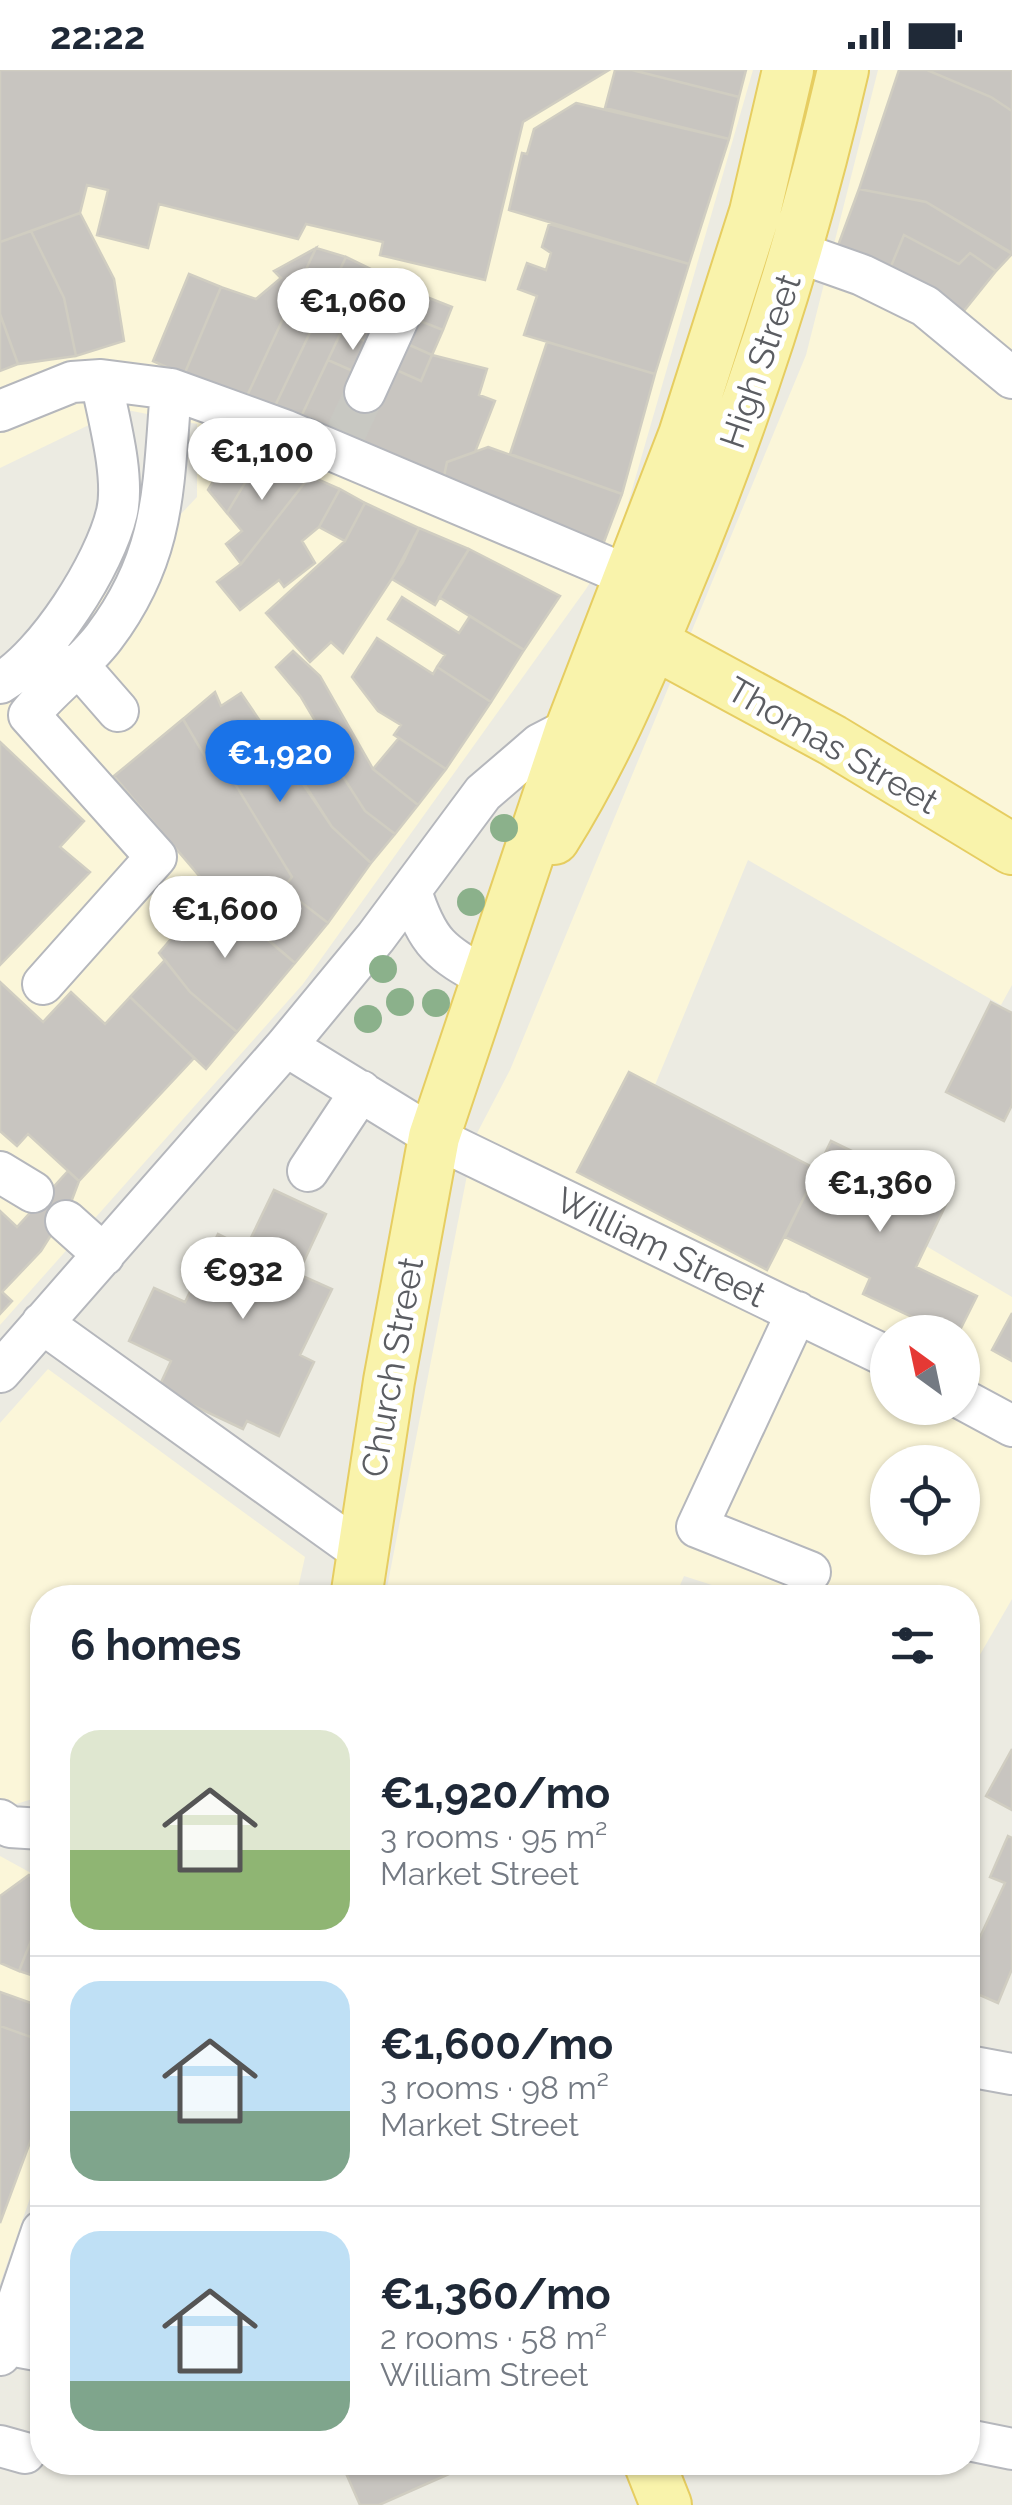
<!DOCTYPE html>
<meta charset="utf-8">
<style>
body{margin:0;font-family:Raleway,sans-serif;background:#f2f2f3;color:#1f2937;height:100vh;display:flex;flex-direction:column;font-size:38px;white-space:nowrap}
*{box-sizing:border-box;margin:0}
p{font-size:32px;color:#747a83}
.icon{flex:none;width:55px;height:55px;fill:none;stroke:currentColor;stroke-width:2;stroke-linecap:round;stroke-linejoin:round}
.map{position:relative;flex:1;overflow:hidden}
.panel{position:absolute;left:30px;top:1515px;width:950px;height:890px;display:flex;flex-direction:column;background:#fff;border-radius:40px;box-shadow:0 2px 8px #0004}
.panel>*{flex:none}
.needle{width:65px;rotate:327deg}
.tools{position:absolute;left:870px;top:1245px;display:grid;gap:20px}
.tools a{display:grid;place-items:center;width:110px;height:110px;border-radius:50%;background:#fff;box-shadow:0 2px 8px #0004;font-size:50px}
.price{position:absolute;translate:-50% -85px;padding:0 22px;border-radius:35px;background:#fff;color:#222;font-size:32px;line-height:65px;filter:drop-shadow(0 2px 5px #0008)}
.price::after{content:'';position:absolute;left:50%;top:60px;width:30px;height:22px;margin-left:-15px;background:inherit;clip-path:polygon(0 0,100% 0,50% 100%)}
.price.current{background:#1a73e8;color:#fff}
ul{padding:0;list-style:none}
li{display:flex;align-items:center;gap:30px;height:250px;padding:0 40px}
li+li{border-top:2px solid #e0e1e3}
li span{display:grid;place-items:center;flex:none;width:280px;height:200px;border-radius:30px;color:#555}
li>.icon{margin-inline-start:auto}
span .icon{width:120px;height:120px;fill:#fffc;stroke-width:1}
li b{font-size:42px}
h2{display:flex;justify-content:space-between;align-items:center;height:120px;padding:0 40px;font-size:42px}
.status{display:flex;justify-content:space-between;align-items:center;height:70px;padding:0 50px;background:#fff;direction:ltr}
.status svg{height:28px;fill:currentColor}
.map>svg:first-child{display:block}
</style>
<div class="status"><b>22:22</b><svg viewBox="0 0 49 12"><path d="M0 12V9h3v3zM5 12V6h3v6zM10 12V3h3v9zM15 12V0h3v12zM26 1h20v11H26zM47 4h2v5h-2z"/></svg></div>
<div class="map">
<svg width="1012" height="2435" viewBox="0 0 1012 2435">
<rect width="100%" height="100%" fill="#ecebe2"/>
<path fill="#fbf6d9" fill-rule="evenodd" d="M0,0H753L619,465L586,519L303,914L0,1255V635L197,427V354L122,339L0,398Z
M878,0H1012V915L1001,935L748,790L655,1015L1012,1227V1529L970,1602L968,1528L749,1527L684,1506L675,1527L385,1528L474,1069L510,1000L806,285ZM888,1262H962V1338H888ZM888,1392H962V1468H888Z
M48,1299L305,1487L296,1527L42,1528V1726L0,1739V1353Z
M0,1786L42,1809V2094L0,2214Z"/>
<path fill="#c8c5c0" stroke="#d0cdc1" stroke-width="2.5" d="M0,0H609L523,52L485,210L380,185L383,172L306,154L298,169L159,134L148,178L97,165L108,120L87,115L80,143L0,172Z
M615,0H632L739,27L729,69L605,38Z
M632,0H746L739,27Z
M899,0H927L991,27L1012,41V183L926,132L859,119Z
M927,0H1012V41L991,27Z
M576,33L729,69L689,194L509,140L522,83L527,84L534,59Z
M859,119L926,132L1012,184L996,201L970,183L959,194L904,165L889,201L836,181Z
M80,143L114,209L124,271L76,286L64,228L31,161Z
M549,154L689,194L655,304L524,265L537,226L518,219L527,193L546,200L551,183L542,177Z
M31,161L64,228L76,286L18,294L0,244V172Z
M904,165L959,194L970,183L996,201L959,247L889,201Z
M316,178L247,326L184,305L221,217L256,229L281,208L274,201Z
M316,178L346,187L274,338L247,326Z
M346,187L371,199L300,349L274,338Z
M189,204L221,217L184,305L153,291Z
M366,207L402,224L390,250L354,234Z
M414,222L452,237L443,260L405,245Z
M354,234L390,250L377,277L342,260Z
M0,244L18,294L0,301Z
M405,245L443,260L432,285L396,269Z
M342,260L377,277L364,306L328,290Z
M396,269L432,285L421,311L385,295Z
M547,272L655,304L622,424L510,384Z
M432,285L487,299L479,325L495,331L475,382L447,392L443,411L352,371L385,295L421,311Z
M328,290L364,306L336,366L300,349Z
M234,376L261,386L227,443L208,420Z
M488,377L622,424L602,477L443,411L447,392Z
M261,386L310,406L241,494L226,474L242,461L227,443Z
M310,406L340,419L319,457L302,471L315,493L284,517L279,510L240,540L217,512L241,494Z
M340,419L365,433L345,471L319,457Z
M365,433L419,458L403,492L343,583L331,572L310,592L266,543L345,471Z
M419,458L469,479L435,535L392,509Z
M469,479L560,526L524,580L439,527Z
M402,527L459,563L470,546L524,580L491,632L437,597L445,585L388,549Z
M377,568L433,604L437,597L491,632L446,699L394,665L401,655L378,641L352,607Z
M293,581L320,606L373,699L418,735L395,764L365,741L322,674L327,671L301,627L276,597Z
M215,622L221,636L241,623L332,757L371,793L328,853L283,818L292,807L218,686L207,690L183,649Z
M183,649L207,690L218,686L292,807L283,818L328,853L295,893L219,829L114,706Z
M399,668L446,699L418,735L373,699Z
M0,672L84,751L60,777L90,802L0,895Z
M322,674L365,741L395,764L371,793L332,757L291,693Z
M212,821L295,893L237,962L190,922L159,883Z
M165,890L190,922L237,962L206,999L130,927Z
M0,912L43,952L71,922L105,954L130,927L194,988L79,1111L28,1064L17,1076L0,1061Z
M991,932L1012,943V1035L1004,1051L946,1022Z
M629,1002L818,1100L767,1200L577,1102Z
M831,1071L949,1128L916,1197L977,1226L959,1262H944L863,1224L870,1208L785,1167Z
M68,1101L79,1111L70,1135L41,1181L2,1222L12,1231L0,1244V1141L17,1157Z
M274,1120L326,1144L298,1204L332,1219L300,1285L314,1292L279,1366L247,1351L243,1359L158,1319L171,1291L129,1271L154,1218L185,1232L218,1164L246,1178Z
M1012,1243V1291L992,1280Z
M1012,1679V1740L986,1726Z
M1008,1766L1012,1768V1899L998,1933L968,1920V1893L1005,1813L990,1807Z
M29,1805L42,1810V1843L19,1901L0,1893V1826Z
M42,1843V1902L40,1908L19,1901Z
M0,1922L42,1937V1971L0,1956Z
M0,1956L42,1971V2040L0,2153Z
M341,2392H476L379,2435H360Z"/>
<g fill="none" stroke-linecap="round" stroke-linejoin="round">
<path stroke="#c8c8c2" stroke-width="40" stroke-dasharray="40 20" stroke-linecap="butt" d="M344,367L365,322"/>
<defs>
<path id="minor" d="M797,182L862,205L925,236L1012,308
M365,322L406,232
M0,341L72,312L101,310L171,319L284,360L631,507
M77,594L118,641
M0,613C46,587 105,494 117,442C125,406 108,346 101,310
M411,821C428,874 440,882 487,908
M43,914L156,787L29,645C51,617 82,596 104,567C166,485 163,417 171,319
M286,976L434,1067L888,1287
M308,1101L361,1021
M0,1102L33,1122
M66,1151L104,1185
M797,1242L697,1457L810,1502
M42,1253L361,1482
M0,1302L286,976L376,867L483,723L540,674L571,658
M962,1329L1012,1356
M0,1750L10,1757L42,1759
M968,1996L1012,2004
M4,2274L42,2281
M0,2285L42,2161
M968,2370L1012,2379
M0,2376L25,2383"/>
<path id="major" d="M653,573L832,670L1012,779
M554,769C601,694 636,614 670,532C743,360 801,182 843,0
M356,1528L389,1311L434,1067L571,658L684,365L755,142L788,0
M649,2392L666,2435"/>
</defs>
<use href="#minor" stroke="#b5b7bc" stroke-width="44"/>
<use href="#major" stroke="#e6cd61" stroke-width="54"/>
<use href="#minor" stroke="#fff" stroke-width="40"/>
<use href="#major" stroke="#f9f3ab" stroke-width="50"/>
</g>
<g fill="#8bb18b">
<circle cx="504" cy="758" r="14"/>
<circle cx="471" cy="832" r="14"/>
<circle cx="383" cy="899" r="14"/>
<circle cx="400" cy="932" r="14"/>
<circle cx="436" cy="933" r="14"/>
<circle cx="368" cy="949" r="14"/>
</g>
<g text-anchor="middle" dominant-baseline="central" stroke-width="10" stroke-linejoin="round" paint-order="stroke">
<g font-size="35" fill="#5b5d62" stroke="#fff">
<text transform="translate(760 291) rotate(-71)">High Street</text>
<text transform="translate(833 675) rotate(30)">Thomas Street</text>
<text transform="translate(661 1177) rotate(26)">William Street</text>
<text transform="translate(392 1297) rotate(-80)">Church Street</text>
</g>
</g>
</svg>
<div class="tools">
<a><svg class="needle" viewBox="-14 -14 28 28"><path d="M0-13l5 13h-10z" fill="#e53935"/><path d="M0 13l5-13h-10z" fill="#747a83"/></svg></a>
<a><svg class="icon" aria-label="locate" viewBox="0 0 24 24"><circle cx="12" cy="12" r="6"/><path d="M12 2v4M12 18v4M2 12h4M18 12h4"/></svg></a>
</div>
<b class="price" style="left:353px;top:283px">€1,060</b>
<b class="price" style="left:262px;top:433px">€1,100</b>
<b class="price current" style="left:280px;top:735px">€1,920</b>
<b class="price" style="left:225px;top:891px">€1,600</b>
<b class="price" style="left:880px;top:1165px">€1,360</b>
<b class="price" style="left:243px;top:1252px">€932</b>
<section class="panel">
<h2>6 homes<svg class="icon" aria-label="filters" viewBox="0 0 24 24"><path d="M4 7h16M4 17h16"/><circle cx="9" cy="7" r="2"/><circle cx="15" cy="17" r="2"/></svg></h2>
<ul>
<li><span style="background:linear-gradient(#dfe7d0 60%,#8fb573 0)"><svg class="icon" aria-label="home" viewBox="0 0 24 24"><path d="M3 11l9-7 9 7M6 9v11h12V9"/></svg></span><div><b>€1,920/mo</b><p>3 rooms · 95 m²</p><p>Market Street</p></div></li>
<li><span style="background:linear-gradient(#bfe0f5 65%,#7fa58c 0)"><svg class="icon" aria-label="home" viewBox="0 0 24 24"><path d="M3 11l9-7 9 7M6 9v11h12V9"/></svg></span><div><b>€1,600/mo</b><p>3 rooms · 98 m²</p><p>Market Street</p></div></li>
<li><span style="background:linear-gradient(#bfe0f5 75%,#7fa58c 0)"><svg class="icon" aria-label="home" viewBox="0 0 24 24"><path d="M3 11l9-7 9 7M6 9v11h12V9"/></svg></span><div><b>€1,360/mo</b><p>2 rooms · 58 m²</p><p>William Street</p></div></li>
</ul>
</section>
</div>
